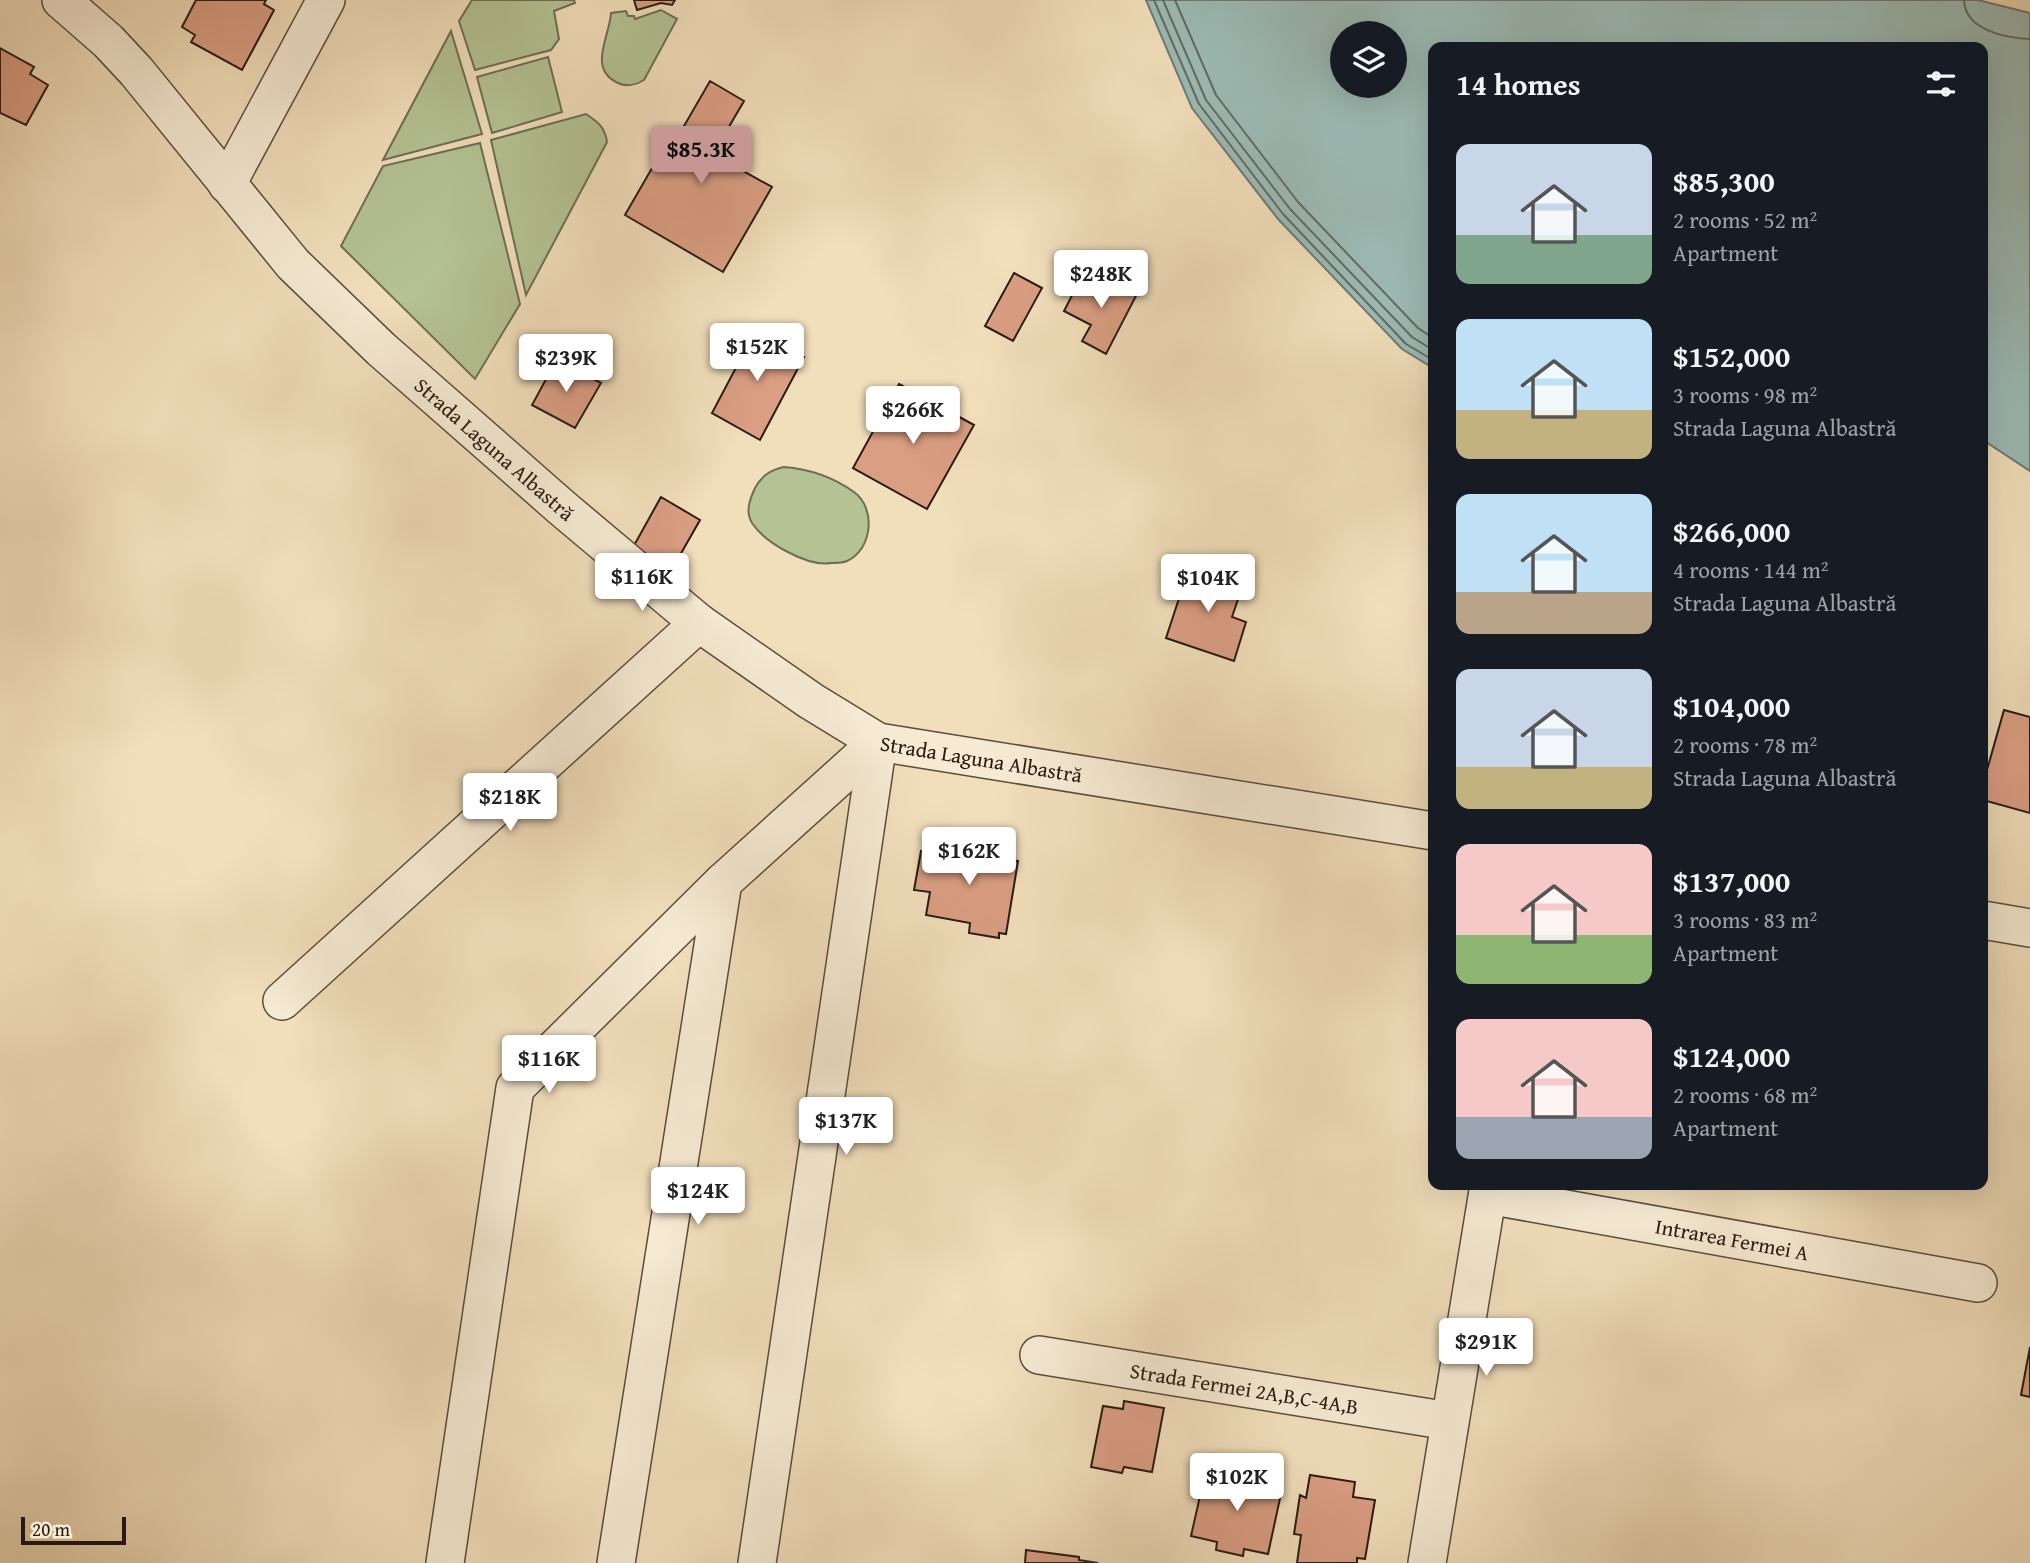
<!DOCTYPE html>
<meta charset="utf-8">
<style>
body{margin:0;font-family:"Gentium Book Plus",serif;background:#20242c;color:#f1f3f6;height:100vh;display:flex;flex-direction:column;font-size:26px;white-space:nowrap}
*{box-sizing:border-box;margin:0}
p{font-size:23px;color:#9ea1a6}
.icon{flex:none;width:38px;height:38px;fill:none;stroke:currentColor;stroke-width:2;stroke-linecap:round;stroke-linejoin:round}
.map{position:relative;flex:1;overflow:hidden}
.sheet{position:absolute;left:1428px;top:42px;width:560px;height:1148px;display:flex;flex-direction:column;background:#171b24;border-radius:14px;box-shadow:0 7px 28px #0002}
.sheet>*{flex:none}
.tools{position:absolute;left:1330px;top:21px;display:grid;gap:14px}
.tools a{display:grid;place-items:center;width:77px;height:77px;border-radius:50%;background:#171b24;box-shadow:0 7px 28px #0002;font-size:35px}
.scale{position:absolute;left:21px;bottom:18px;width:105px;box-sizing:border-box;padding-left:7px;border:4px solid #291b13;border-top:0;font-size:19px;line-height:24px;white-space:nowrap;color:#291b13;-webkit-text-stroke:5px #f6ead3;paint-order:stroke}
.price{position:absolute;translate:-50% -60px;padding:0 16px;border-radius:7px;background:#fff;color:#222;font-size:23px;line-height:46px;filter:drop-shadow(0 2px 4px #0008)}
.price::after{content:'';position:absolute;left:50%;top:42px;width:21px;height:16px;margin-left:-10px;background:inherit;clip-path:polygon(0 0,100% 0,50% 100%)}
.price.active{background:#c59692;color:#111}
ul{padding:0;list-style:none}
li{display:flex;align-items:center;gap:21px;height:175px;padding:0 28px}
li span{display:grid;place-items:center;flex:none;width:196px;height:140px;border-radius:14px;color:#555}
li>.icon{margin-inline-start:auto}
span .icon{width:84px;height:84px;fill:#fffc;stroke-width:1}
li b{font-size:30px}
h2{display:flex;justify-content:space-between;align-items:center;height:84px;padding:0 28px;font-size:30px}
.map>svg:first-child{display:block}
</style>
<div class="map">
<svg width="2030" height="1563" viewBox="0 0 2030 1563">
<rect width="100%" height="100%" fill="#f1debb"/>
<filter id="stains"><feTurbulence type="fractalNoise" baseFrequency=".00286" numOctaves="4"/><feColorMatrix values="0 0 0 0 .2 0 0 0 0 .09 0 0 0 0 .02 0 0 0 .5 -.17"/></filter>
<radialGradient id="worn" r=".72"><stop offset=".6" stop-color="#630" stop-opacity="0"/><stop offset="1" stop-color="#630" stop-opacity=".3"/></radialGradient>
<path fill="#b4c294" stroke="#6e6e54" stroke-width="2" d="M472,0H574L575,3L554,11L559,39L551,50L475,70L459,21Z
M661,10L677,19L644,80C636,85 626,87 618,83C587,69 610,36 611,13L626,11L628,16H634L635,19Z
M451,31L482,134L383,160Z
M548,57L562,112L492,133L477,77Z
M586,114C598,122 605,127 607,142L526,295L491,140Z
M480,143L520,304L475,379L341,246L383,166Z
M784,467C810,469 833,477 854,492C876,508 873,549 847,561C843,563 836,563 831,563C808,567 765,543 752,523C745,511 750,499 755,488C762,475 771,470 784,467Z"/>
<path fill="#9cbbb6" stroke="#6e7b75" stroke-width="2" fill-rule="evenodd" d="M1146,0H1978L2030,13V471L1983,440V47H1433V368L1402,349L1278,219L1192,108ZM1342,33H1395V86H1342Z"/>
<g fill="none" stroke-linecap="round" stroke-linejoin="round">
<path stroke="#626b64" stroke-width="2" d="M1154,0L1199,104L1283,214L1406,344L1433,360
M1163,0L1206,100L1290,209L1412,337L1433,350
M1175,0L1216,95L1298,202L1418,328L1433,338
M1964,0C1965,30 2005,38 2030,39"/>
</g>
<path fill="#da9e83" stroke="#291b13" stroke-width="2" d="M196,0H266L264,4L274,10L242,70L191,42L195,35L182,27Z
M634,0H675L672,5L661,3L637,10Z
M0,48L34,67L30,74L48,85L26,125L0,113Z
M710,81L744,101L713,154L772,187L723,272L625,215L674,130L680,133Z
M1014,273L1042,288L1013,341L985,326Z
M1083,274L1110,287L1114,279L1138,292L1106,354L1082,341L1091,325L1064,311Z
M749,327L804,357L760,440L712,413L739,362L732,358Z
M557,359L601,383L575,428L532,405Z
M899,384L974,425L927,509L853,468Z
M661,497L700,520L671,571L632,549Z
M1190,565L1244,582L1232,617L1246,622L1234,661L1166,638Z
M2004,710L2030,717V813L1983,800V784Z
M952,844L992,850L991,856L1018,861L1006,934L999,933V938L969,933L970,923L926,915L930,892L914,890L921,851L936,854L937,848L951,850Z
M2030,1347V1397L2021,1395Z
M1124,1401L1164,1408L1152,1472L1124,1467L1122,1473L1091,1467L1103,1406L1123,1409Z
M1235,1468L1259,1474L1256,1484L1282,1489L1268,1554L1244,1549L1243,1556L1216,1550L1217,1542L1191,1536L1205,1474L1233,1480Z
M1310,1475L1355,1482L1353,1497L1375,1500L1365,1559L1357,1558V1563H1297L1301,1535L1294,1534L1300,1495L1306,1498Z
M1026,1550L1079,1557V1560L1098,1563H1025Z"/>
<g fill="none" stroke-linecap="round" stroke-linejoin="round">
<defs>
<g id="minor">
<path id="s1" d="M61,0L108,41L136,71L293,264L381,349L561,507L699,623L811,701L878,742L1433,831"/>
<path d="M227,184L326,0"/>
<path d="M1983,920L2030,928"/>
<path d="M282,1001L699,623"/>
<path id="s2" d="M1488,1195L1978,1283"/>
<path id="s3" d="M1039,1355L1449,1421"/>
<path d="M445,1563L515,1088L723,882L878,742"/>
<path d="M616,1563L723,882"/>
<path d="M757,1563L878,742"/>
<path d="M1427,1563L1489,1185"/>
</g>
</defs>
<use href="#minor" stroke="#5b4c3d" stroke-width="40"/>
<use href="#minor" stroke="#f6ead3" stroke-width="37"/>
</g>
<g text-anchor="middle" dominant-baseline="central" stroke-width="5" stroke-linejoin="round" paint-order="stroke">
<g font-size="21" fill="#291b13" stroke="#f6ead3">
<text stroke="none"><textPath href="#s1" startOffset="626">Strada Laguna Albastră</textPath></text>
<text stroke="none"><textPath href="#s1" startOffset="1214">Strada Laguna Albastră</textPath></text>
<text stroke="none"><textPath href="#s2" startOffset="248">Intrarea Fermei A</textPath></text>
<text stroke="none"><textPath href="#s3" startOffset="208">Strada Fermei 2A,B,C-4A,B</textPath></text>
</g>
</g>
<rect width="100%" height="100%" filter="url(#stains)"/>
<rect width="100%" height="100%" fill="url(#worn)"/>
</svg>
<div class="tools">
<a><svg class="icon" aria-label="layers" viewBox="0 0 24 24"><path d="M12 4l9 5-9 5-9-5zM3 14l9 5 9-5"/></svg></a>
</div>
<div class="scale">20 m</div>
<b class="price active" style="left:701px;top:186px">$85.3K</b>
<b class="price" style="left:1101px;top:310px">$248K</b>
<b class="price" style="left:757px;top:383px">$152K</b>
<b class="price" style="left:566px;top:394px">$239K</b>
<b class="price" style="left:913px;top:446px">$266K</b>
<b class="price" style="left:642px;top:613px">$116K</b>
<b class="price" style="left:1208px;top:614px">$104K</b>
<b class="price" style="left:510px;top:833px">$218K</b>
<b class="price" style="left:969px;top:887px">$162K</b>
<b class="price" style="left:549px;top:1095px">$116K</b>
<b class="price" style="left:846px;top:1157px">$137K</b>
<b class="price" style="left:698px;top:1227px">$124K</b>
<b class="price" style="left:1486px;top:1378px">$291K</b>
<b class="price" style="left:1237px;top:1513px">$102K</b>
<section class="sheet">
<h2>14 homes<svg class="icon" aria-label="filters" viewBox="0 0 24 24"><path d="M4 7h16M4 17h16"/><circle cx="9" cy="7" r="2"/><circle cx="15" cy="17" r="2"/></svg></h2>
<ul>
<li><span style="background:linear-gradient(#c9d6e8 65%,#7fa58c 0)"><svg class="icon" aria-label="home" viewBox="0 0 24 24"><path d="M3 11l9-7 9 7M6 9v11h12V9"/></svg></span><div><b>$85,300</b><p>2 rooms · 52 m²</p><p>Apartment</p></div></li>
<li><span style="background:linear-gradient(#bfe0f5 65%,#c2b280 0)"><svg class="icon" aria-label="home" viewBox="0 0 24 24"><path d="M3 11l9-7 9 7M6 9v11h12V9"/></svg></span><div><b>$152,000</b><p>3 rooms · 98 m²</p><p>Strada Laguna Albastră</p></div></li>
<li><span style="background:linear-gradient(#bfe0f5 70%,#b9a48a 0)"><svg class="icon" aria-label="home" viewBox="0 0 24 24"><path d="M3 11l9-7 9 7M6 9v11h12V9"/></svg></span><div><b>$266,000</b><p>4 rooms · 144 m²</p><p>Strada Laguna Albastră</p></div></li>
<li><span style="background:linear-gradient(#c9d6e8 70%,#c2b280 0)"><svg class="icon" aria-label="home" viewBox="0 0 24 24"><path d="M3 11l9-7 9 7M6 9v11h12V9"/></svg></span><div><b>$104,000</b><p>2 rooms · 78 m²</p><p>Strada Laguna Albastră</p></div></li>
<li><span style="background:linear-gradient(#f6c9c9 65%,#8fb573 0)"><svg class="icon" aria-label="home" viewBox="0 0 24 24"><path d="M3 11l9-7 9 7M6 9v11h12V9"/></svg></span><div><b>$137,000</b><p>3 rooms · 83 m²</p><p>Apartment</p></div></li>
<li><span style="background:linear-gradient(#f6c9c9 70%,#9aa5b1 0)"><svg class="icon" aria-label="home" viewBox="0 0 24 24"><path d="M3 11l9-7 9 7M6 9v11h12V9"/></svg></span><div><b>$124,000</b><p>2 rooms · 68 m²</p><p>Apartment</p></div></li>
</ul>
</section>
</div>
